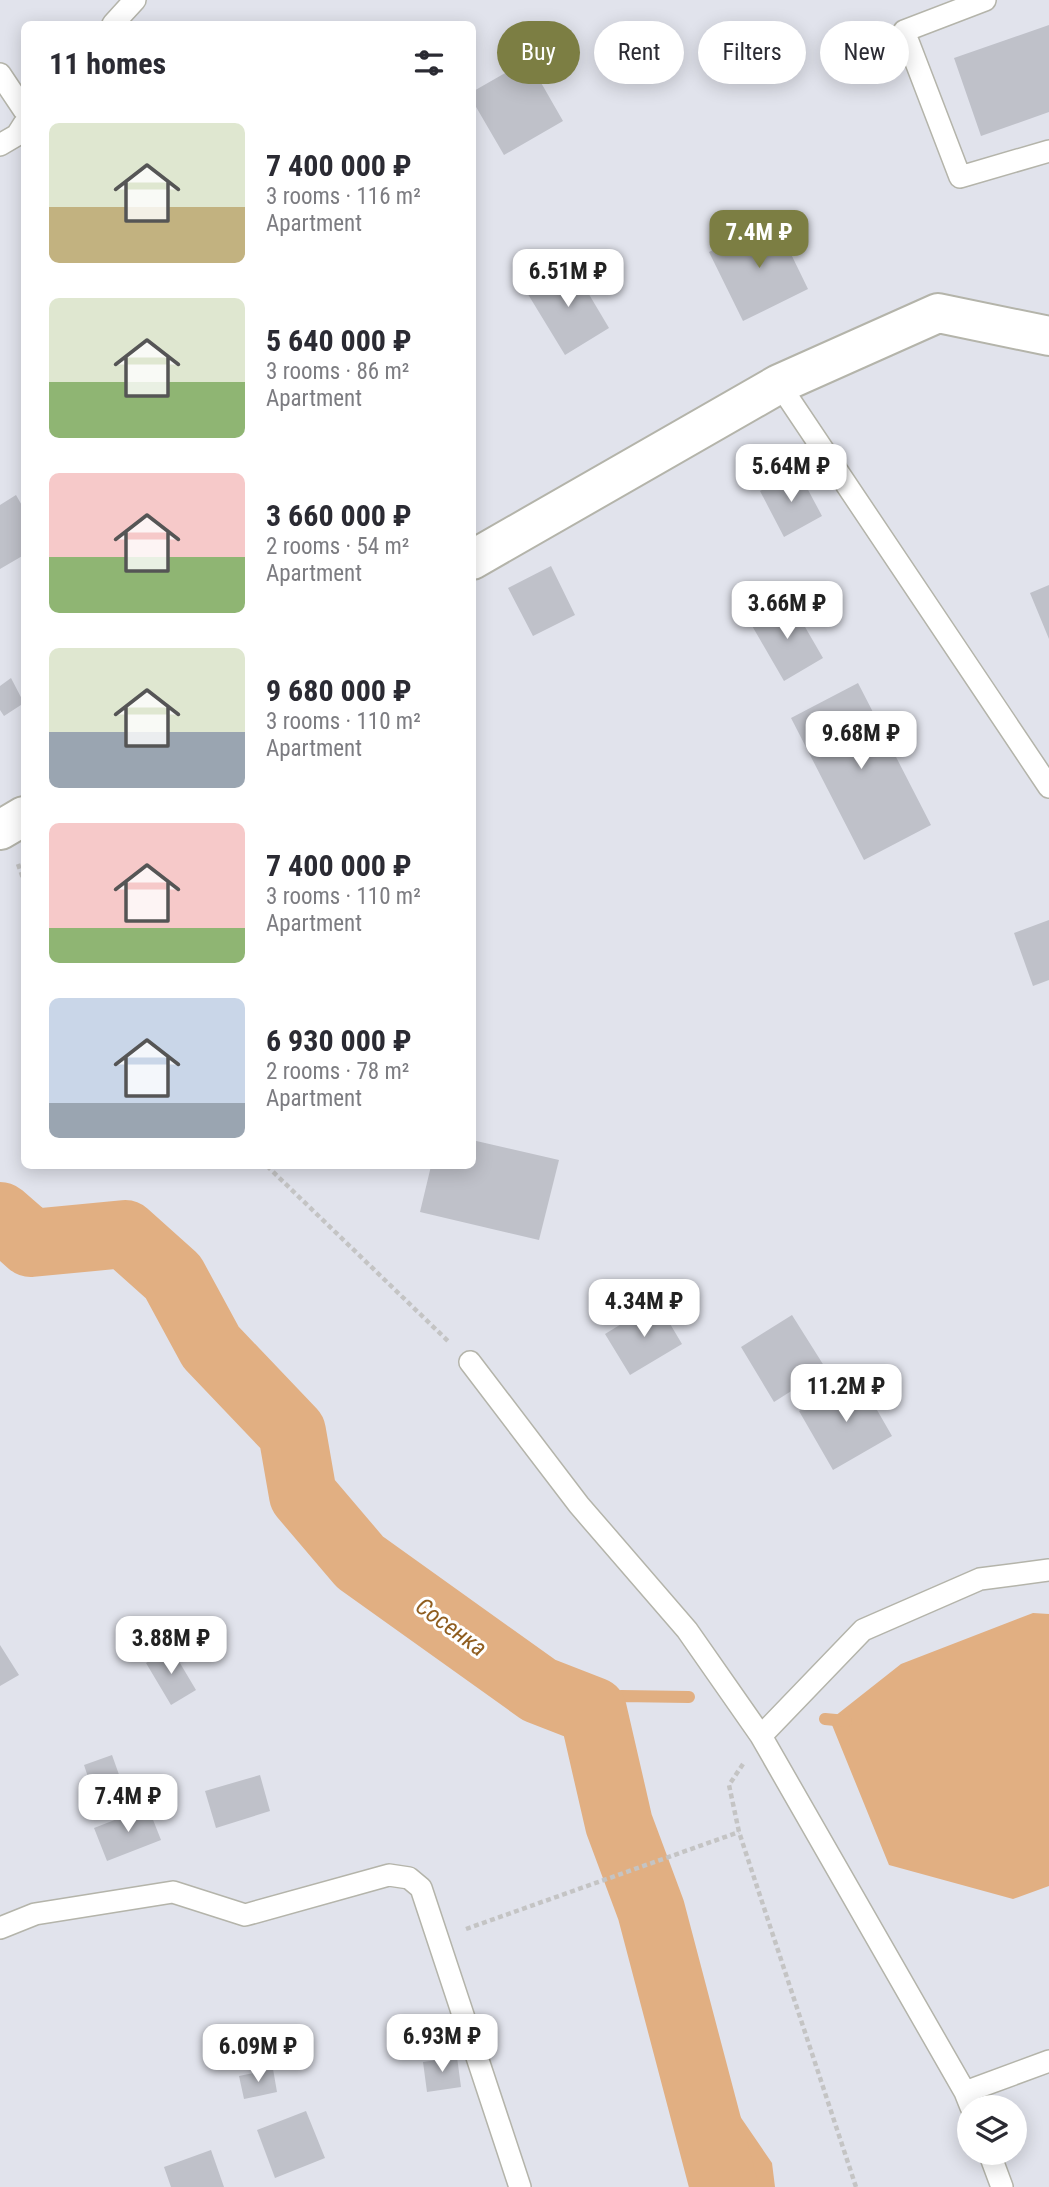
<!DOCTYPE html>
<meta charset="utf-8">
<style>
body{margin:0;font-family:"Roboto Condensed",sans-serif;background:#f7f7f7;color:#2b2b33;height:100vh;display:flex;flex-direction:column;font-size:26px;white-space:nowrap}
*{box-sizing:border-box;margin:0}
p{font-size:23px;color:#7c7c81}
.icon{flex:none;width:38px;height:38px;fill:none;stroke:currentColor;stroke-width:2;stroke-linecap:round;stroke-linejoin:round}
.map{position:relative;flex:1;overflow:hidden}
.sheet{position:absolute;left:21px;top:21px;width:455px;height:1148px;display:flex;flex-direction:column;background:#fff;border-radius:10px;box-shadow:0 4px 18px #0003}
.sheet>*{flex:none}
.hud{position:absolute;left:497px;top:21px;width:446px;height:63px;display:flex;gap:14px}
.tools{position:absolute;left:957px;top:2095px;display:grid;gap:14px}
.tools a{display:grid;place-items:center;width:70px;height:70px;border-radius:50%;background:#fff;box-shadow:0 4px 18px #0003;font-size:35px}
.price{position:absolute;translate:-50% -60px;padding:0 16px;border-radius:14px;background:#fff;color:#222;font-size:23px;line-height:46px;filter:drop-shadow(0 2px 4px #0008)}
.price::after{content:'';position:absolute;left:50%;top:42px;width:21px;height:16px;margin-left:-10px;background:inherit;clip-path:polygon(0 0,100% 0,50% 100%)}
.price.active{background:#7c7e43;color:#fff}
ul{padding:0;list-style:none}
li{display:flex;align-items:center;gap:21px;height:175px;padding:0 28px}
li span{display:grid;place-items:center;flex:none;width:196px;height:140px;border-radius:10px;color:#555}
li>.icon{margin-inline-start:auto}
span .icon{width:84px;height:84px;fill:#fffc;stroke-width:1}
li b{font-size:30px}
h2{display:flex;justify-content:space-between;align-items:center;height:84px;padding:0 28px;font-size:30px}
.pill{padding:0 24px;border-radius:32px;background:#fff;box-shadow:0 4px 18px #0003;font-size:24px;line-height:63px}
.pill.active{background:#7c7e43;color:#fff}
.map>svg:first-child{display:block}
</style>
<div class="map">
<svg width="1049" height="2187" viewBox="0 0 1049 2187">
<rect width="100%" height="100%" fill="#e1e3ec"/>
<path fill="#e1af82" d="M1033,1613L1049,1614V1886L1013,1899L889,1865L830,1720L901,1664Z
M661,1971L691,1994L722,2090L772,2163L775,2187H705L682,2113Z"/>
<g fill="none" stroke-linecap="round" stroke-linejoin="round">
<path stroke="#e1af82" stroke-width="12" d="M593,1711L621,1696L689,1697
M825,1719L846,1721"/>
<path stroke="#e1af82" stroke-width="68" d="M0,1216L31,1243L125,1234L173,1277L211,1347L292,1432L303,1495L360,1562L539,1690L593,1711L619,1824L651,1910L724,2187"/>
</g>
<path fill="#bfc1c9" d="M1049,25V112L981,136L954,58Z
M528,60L563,121L504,155L472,100V92Z
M774,219L808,289L743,321L709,252Z
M571,264L609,328L565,355L526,291Z
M798,471L822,516L784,537L760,491Z
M16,495L24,509V555L0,569V505Z
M551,566L575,615L533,636L508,588Z
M1049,585V639L1030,593Z
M790,601L823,658L784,681L751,624Z
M11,678L24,703L4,716L0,710V686Z
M858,683L931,825L864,860L791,718Z
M1049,920V980L1033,986L1014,933Z
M472,1140L559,1160L539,1240L420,1212L431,1166H472Z
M657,1302L682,1344L630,1375L605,1334Z
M792,1315L826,1369L774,1402L741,1347Z
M858,1377L892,1436L833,1470L799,1411Z
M0,1645L19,1675L0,1686Z
M171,1648L196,1690L171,1705L146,1663Z
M112,1755L122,1783L93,1792L84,1765Z
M260,1775L270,1811L216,1828L205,1791Z
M148,1807L161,1840L107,1861L94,1828Z
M457,2057L461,2087L427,2092L423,2062Z
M273,2069L277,2092L244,2099L239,2076Z
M306,2111L325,2158L275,2178L257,2130Z
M211,2150L224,2187H171L164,2167Z"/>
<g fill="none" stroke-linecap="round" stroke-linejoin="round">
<defs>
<path id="service" d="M985,0L904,31L960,177L1049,151
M113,24L135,0
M0,74L24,110
M0,145L17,135L24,124
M779,384L1049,787
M470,1362L579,1505L687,1630L761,1736
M0,1928L35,1914L173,1892L245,1915L389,1875L409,1878L421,1888L520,2187
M965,2092L761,1736L863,1630L980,1579L1049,1570
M971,2107L965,2092L1049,2061
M989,2152L1002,2187"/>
<path id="minor" d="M472,560L779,384L938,313L1049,336
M0,830L24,816"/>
</defs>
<use href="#service" stroke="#b4b4aa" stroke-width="24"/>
<use href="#minor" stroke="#b4b4aa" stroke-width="42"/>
<path stroke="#c4c4c4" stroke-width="4.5" stroke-dasharray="5 3.5" stroke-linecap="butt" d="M18,864L24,881
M267,1166L450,1343
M743,1764L729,1785L739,1832L856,2187
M466,1929L739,1832"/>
<use href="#service" stroke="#fff" stroke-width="21"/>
<use href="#minor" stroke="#fff" stroke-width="38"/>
</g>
<g text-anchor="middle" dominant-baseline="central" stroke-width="6" stroke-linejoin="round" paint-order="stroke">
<g font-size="24" font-style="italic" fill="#8f5d1f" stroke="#fff">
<text transform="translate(451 1627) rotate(36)">Сосенка</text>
</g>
</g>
</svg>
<div class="tools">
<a><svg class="icon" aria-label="layers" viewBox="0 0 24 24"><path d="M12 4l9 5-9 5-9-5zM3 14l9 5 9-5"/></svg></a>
</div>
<b class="price active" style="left:759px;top:270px">7.4M ₽</b>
<b class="price" style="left:568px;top:309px">6.51M ₽</b>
<b class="price" style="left:791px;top:504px">5.64M ₽</b>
<b class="price" style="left:787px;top:641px">3.66M ₽</b>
<b class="price" style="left:861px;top:771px">9.68M ₽</b>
<b class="price" style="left:644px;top:1339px">4.34M ₽</b>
<b class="price" style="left:846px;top:1424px">11.2M ₽</b>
<b class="price" style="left:171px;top:1676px">3.88M ₽</b>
<b class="price" style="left:128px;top:1834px">7.4M ₽</b>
<b class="price" style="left:442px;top:2074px">6.93M ₽</b>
<b class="price" style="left:258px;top:2084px">6.09M ₽</b>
<div class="hud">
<a class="pill active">Buy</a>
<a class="pill">Rent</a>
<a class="pill">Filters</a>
<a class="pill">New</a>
</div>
<section class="sheet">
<h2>11 homes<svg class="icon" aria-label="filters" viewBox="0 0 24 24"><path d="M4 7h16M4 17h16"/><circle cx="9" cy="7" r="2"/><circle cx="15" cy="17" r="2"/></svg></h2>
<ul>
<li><span style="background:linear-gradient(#dfe7d0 60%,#c2b280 0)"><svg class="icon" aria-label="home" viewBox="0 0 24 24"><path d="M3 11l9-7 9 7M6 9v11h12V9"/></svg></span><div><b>7 400 000 ₽</b><p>3 rooms · 116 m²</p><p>Apartment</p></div></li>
<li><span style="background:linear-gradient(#dfe7d0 60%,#8fb573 0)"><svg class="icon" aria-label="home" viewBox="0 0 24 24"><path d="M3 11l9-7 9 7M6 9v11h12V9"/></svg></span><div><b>5 640 000 ₽</b><p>3 rooms · 86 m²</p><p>Apartment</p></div></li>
<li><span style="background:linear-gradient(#f6c9c9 60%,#8fb573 0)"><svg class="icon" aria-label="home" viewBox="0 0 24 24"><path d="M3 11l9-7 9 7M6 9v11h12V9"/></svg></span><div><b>3 660 000 ₽</b><p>2 rooms · 54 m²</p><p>Apartment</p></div></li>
<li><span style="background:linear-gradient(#dfe7d0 60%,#9aa5b1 0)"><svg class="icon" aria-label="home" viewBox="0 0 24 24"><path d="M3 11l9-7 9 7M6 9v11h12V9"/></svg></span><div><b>9 680 000 ₽</b><p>3 rooms · 110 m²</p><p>Apartment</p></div></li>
<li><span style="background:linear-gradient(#f6c9c9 75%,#8fb573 0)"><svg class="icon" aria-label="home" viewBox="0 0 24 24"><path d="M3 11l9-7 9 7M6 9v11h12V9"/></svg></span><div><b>7 400 000 ₽</b><p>3 rooms · 110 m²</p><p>Apartment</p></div></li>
<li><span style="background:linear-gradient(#c9d6e8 75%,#9aa5b1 0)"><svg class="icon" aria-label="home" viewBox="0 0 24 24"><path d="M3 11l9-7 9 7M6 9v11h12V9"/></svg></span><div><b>6 930 000 ₽</b><p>2 rooms · 78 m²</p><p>Apartment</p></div></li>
</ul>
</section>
</div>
